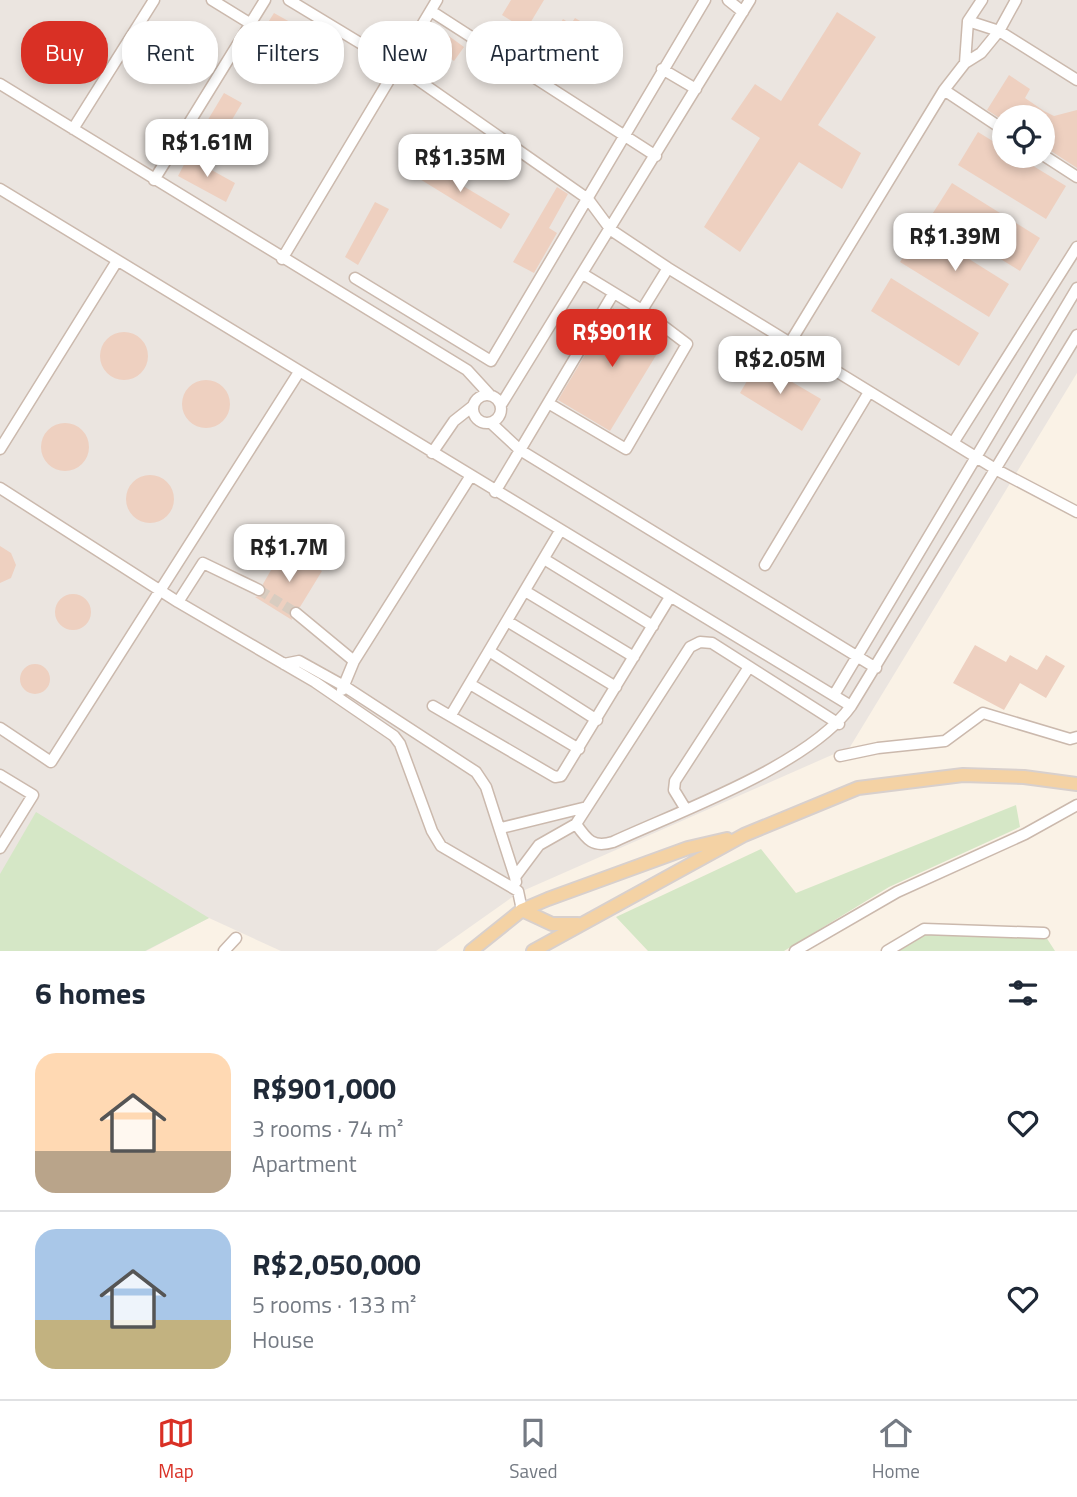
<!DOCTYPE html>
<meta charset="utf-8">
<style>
body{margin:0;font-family:"Titillium Web",sans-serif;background:#f2f2f3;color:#1f2937;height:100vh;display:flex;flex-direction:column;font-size:26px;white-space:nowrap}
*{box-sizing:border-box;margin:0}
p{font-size:23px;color:#747a83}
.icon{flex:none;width:38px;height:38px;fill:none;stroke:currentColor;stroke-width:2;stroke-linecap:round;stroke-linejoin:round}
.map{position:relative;height:951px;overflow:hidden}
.sheet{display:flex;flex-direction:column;background:#fff;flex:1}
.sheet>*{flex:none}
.guide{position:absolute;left:21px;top:21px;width:700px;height:63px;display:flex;gap:14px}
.buttons{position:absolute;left:992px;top:105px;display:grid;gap:14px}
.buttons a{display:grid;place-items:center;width:63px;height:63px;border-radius:50%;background:#fff;box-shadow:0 4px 10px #0003;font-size:35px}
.price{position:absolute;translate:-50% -60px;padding:0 16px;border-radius:14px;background:#fff;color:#222;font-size:23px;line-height:46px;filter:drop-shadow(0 2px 4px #0008)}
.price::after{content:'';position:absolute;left:50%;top:42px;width:21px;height:16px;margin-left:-10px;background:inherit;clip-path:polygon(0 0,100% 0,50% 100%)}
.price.current{background:#d93025;color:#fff}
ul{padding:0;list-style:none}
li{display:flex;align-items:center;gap:21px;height:175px;padding:0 35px}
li+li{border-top:2px solid #e0e1e3}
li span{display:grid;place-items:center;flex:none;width:196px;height:140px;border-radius:21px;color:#555}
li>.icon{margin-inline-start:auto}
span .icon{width:84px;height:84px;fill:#fffc;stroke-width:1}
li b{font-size:30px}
h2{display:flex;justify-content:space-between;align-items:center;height:84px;padding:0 35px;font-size:30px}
.pill{padding:0 24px;border-radius:28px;background:#fff;box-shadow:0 4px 10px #0003;font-size:24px;line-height:63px}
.pill.current{background:#d93025;color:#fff}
.tab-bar{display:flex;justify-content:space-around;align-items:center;height:98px;border-top:2px solid #e0e1e3;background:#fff;font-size:19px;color:#747a83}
.tab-bar a{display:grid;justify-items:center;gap:4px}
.tab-bar .current{color:#d93025}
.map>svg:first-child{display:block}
</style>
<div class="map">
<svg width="1077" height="951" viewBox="0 0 1077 951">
<rect width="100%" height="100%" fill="#faf2e6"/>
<path fill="#ebe5e0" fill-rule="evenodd" d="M0,0H1077V373L850,747L518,893L436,951H281L209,918L146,951H0ZM1004,117H1043V156H1004Z"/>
<path fill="#d5e7c6" d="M1016,805L1020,827L889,887L784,951H648L616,917L761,849L796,893Z
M36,812L209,918L145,951H0V874Z
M926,933L1046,937L1055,951H895Z"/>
<path fill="#eed0c0" d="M511,0H544L526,30L502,15Z
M837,12L876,37L818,125L861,153L842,189L799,162L740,252L704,227L760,138L731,119L755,84L781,101Z
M274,13L290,22L254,79L239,68Z
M575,18L609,38L604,45L611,49L595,75L549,44L563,19L571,24Z
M446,34L464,47L454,61L436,48Z
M1009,75L1030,89L1025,98L1044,111L1054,116L1077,110V168L1051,151V141L1043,137V117H1004V121L987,110Z
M224,93L242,103L221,138L203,128Z
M978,132L1004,148V156H1017L1066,186L1046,219L958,165Z
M188,157L235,183L226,202L178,176Z
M418,159L510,214L501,229L410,173Z
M952,183L1040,238L1020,271L931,216Z
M557,187L568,194L549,228L557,233L534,273L513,262Z
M375,202L389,209L358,265L345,257Z
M921,229L1009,284L989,317L900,262Z
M891,278L979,333L959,366L871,311Z
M613,308L666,339L610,431L558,400Z
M100 356a24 24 0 1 1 48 0a24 24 0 1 1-48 0Z
M758,362L821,399L802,431L740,393Z
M182 404a24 24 0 1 1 48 0a24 24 0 1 1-48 0Z
M41 447a24 24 0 1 1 48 0a24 24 0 1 1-48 0Z
M126 499a24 24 0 1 1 48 0a24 24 0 1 1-48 0Z
M0,546L11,553L16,565L11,578L0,583Z
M282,551L322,571L300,607L290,609L292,620L255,597L265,594L263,584Z
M55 612a18 18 0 1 1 36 0a18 18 0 1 1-36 0Z
M975,645L1006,662L1010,655L1037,670L1046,655L1065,666L1046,698L1020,683L1004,710L953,683Z
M20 679a15 15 0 1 1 30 0a15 15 0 1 1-30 0Z"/>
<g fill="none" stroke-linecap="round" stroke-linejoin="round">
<path stroke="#d8ccc0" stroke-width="10" stroke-dasharray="10 5" stroke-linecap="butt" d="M259,590L296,613"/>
<defs>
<path id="minor" d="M212,0L251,24
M289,0L398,66L588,199L611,230L668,268L997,470L1077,512
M728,0L743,12
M431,11L656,156
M968,21L999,31L1077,80
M965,63L968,21L982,0
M662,69L696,89
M0,84L467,370L489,394
M944,90L1004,130
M73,129L154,0
M1043,155L1077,177
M154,180L265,0
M0,189L851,706L1077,335
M282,259L437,0
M355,278L491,361L705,0
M642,310L668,268
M791,341L944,90L965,63L981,53L999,31L1016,0
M473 409a14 14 0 1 1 28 0a14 14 0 1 1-28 0Z
M548,403L626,449L687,344L642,310L583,274
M501,405L750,0
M491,423L520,450L876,668
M953,443L1077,247
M0,449L117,261
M432,453L454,421L473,406
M0,488L178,602L203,563L259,590
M495,492L613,294
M544,559L653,626
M765,565L869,392
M525,591L634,657
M178,602L315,682L394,736L400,744L432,831L441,846L518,891L522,910
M296,613L354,661L470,477
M507,621L616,687
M489,651L597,720
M284,664L299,661L344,686L476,772L486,787L515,877
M470,684L579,749
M342,690L354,661
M834,695L1077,288
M433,706L555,777L561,776L670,597
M451,715L560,531
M839,724L712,643L700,642L690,647L576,824C587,840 593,848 613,842C680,811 809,765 851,706
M0,728L51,762L299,372
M840,756L878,748L945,741L983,713L1070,739L1077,737
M0,775L33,795L0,848
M685,808L674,790L675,781L749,667
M501,828L587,807
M516,882L515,877L539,845L576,824
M224,951L236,938
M795,951L897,892L1025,834L1077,805
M887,951L924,929L1044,933"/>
<path id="major" d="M522,910L552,924H578
M471,951L522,910L548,899L688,848L727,839
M533,951L744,835L858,788L963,775L1024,777L1077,784"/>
</defs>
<use href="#minor" stroke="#cbb9ad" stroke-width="13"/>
<use href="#major" stroke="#d8d0cd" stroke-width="16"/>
<use href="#minor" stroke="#fff" stroke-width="10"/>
<use href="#major" stroke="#f4d2a4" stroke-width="12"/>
</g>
</svg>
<div class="buttons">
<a><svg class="icon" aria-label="locate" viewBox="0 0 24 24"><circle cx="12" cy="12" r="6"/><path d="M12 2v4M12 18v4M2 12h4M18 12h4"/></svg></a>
</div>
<b class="price" style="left:207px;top:179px">R$1.61M</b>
<b class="price" style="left:460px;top:194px">R$1.35M</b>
<b class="price" style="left:955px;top:273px">R$1.39M</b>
<b class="price current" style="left:612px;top:369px">R$901K</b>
<b class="price" style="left:780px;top:396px">R$2.05M</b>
<b class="price" style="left:289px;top:584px">R$1.7M</b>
<div class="guide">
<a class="pill current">Buy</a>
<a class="pill">Rent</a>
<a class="pill">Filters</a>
<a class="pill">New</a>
<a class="pill">Apartment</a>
</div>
</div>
<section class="sheet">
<h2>6 homes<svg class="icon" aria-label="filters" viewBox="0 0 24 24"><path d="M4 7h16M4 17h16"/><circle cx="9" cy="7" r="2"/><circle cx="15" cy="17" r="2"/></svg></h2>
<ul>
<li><span style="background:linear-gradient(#ffd9b3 70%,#b9a48a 0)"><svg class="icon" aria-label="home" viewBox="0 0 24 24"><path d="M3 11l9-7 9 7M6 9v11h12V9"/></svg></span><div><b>R$901,000</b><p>3 rooms · 74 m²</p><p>Apartment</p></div><svg class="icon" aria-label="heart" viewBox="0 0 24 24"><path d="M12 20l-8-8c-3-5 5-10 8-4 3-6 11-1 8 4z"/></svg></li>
<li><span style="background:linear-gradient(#a9c7e8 65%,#c2b280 0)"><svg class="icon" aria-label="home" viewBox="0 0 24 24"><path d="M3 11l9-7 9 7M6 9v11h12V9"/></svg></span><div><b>R$2,050,000</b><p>5 rooms · 133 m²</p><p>House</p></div><svg class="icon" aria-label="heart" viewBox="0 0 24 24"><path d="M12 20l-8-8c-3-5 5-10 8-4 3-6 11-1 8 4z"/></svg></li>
</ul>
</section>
<nav class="tab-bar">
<a class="current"><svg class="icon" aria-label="map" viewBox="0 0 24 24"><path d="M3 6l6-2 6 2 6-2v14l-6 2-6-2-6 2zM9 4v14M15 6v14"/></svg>Map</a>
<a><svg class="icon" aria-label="saved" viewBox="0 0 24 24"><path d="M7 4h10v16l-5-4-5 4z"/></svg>Saved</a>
<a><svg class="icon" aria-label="home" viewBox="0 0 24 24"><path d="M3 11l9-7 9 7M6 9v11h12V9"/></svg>Home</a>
</nav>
